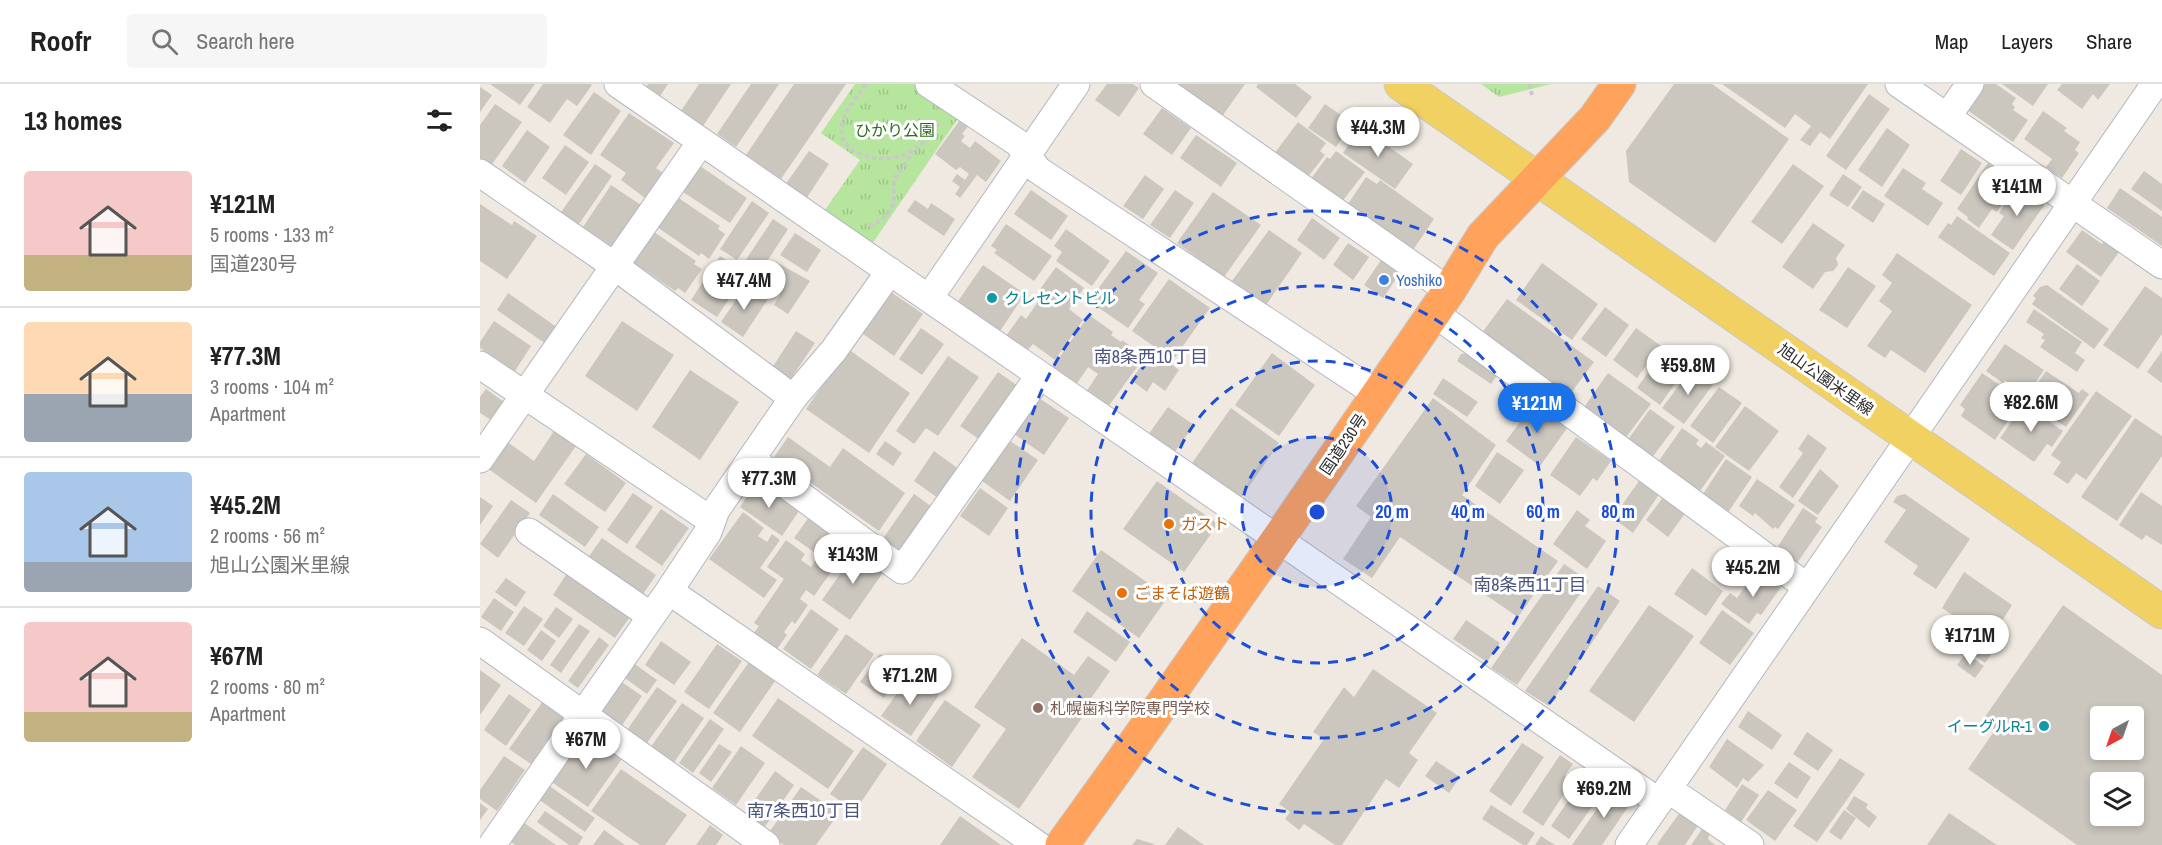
<!DOCTYPE html>
<meta charset="utf-8">
<style>
body{margin:0;font-family:"Archivo Narrow","Noto Sans JP",sans-serif;background:#f6f6f6;color:#222;height:100vh;display:flex;flex-direction:column;font-size:22px;white-space:nowrap}
*{box-sizing:border-box;margin:0}
p{font-size:20px;color:#767676}
.icon{flex:none;width:33px;height:33px;fill:none;stroke:currentColor;stroke-width:2;stroke-linecap:round;stroke-linejoin:round}
.map{position:relative;flex:1;overflow:hidden}
.side{display:flex;flex-direction:column;background:#fff;width:480px}
.side>*{flex:none}
.needle{width:39px;rotate:220deg}
.fabs{position:absolute;left:1610px;top:622px;display:grid;gap:12px}
.fabs a{display:grid;place-items:center;width:54px;height:54px;border-radius:6px;background:#fff;box-shadow:0 3px 9px #0003;font-size:30px}
.price{position:absolute;translate:-50% -51px;padding:0 14px;border-radius:21px;background:#fff;color:#222;font-size:20px;line-height:39px;filter:drop-shadow(0 2px 3px #0008)}
.price::after{content:'';position:absolute;left:50%;top:36px;width:18px;height:14px;margin-left:-9px;background:inherit;clip-path:polygon(0 0,100% 0,50% 100%)}
.price.on{background:#1a73e8;color:#fff}
ul{padding:0;list-style:none}
li{display:flex;align-items:center;gap:18px;height:150px;padding:0 24px}
li+li{border-top:2px solid #e0e0e0}
li span{display:grid;place-items:center;flex:none;width:168px;height:120px;border-radius:6px;color:#555}
li>.icon{margin-inline-start:auto}
span .icon{width:72px;height:72px;fill:#fffc;stroke-width:1}
li b{font-size:26px}
h2{display:flex;justify-content:space-between;align-items:center;height:72px;padding:0 24px;font-size:26px}
header{display:flex;align-items:center;gap:36px;box-sizing:border-box;height:84px;padding:0 30px;background:#fff;border-bottom:2px solid #e0e0e0}
header strong{font-size:28px}
nav{display:flex;gap:33px;margin-inline-start:auto;font-size:21px}
.search{width:420px;height:54px;background:#f6f6f6;display:flex;align-items:center;gap:15px;box-sizing:border-box;padding:0 21px;border-radius:6px;color:#767676;font-size:22px}
main{display:flex;flex:1;min-height:0}
.map>svg:first-child{display:block}
</style>
<header>
<strong>Roofr</strong>
<div class="search"><svg class="icon" aria-label="search" viewBox="0 0 24 24"><circle cx="10" cy="10" r="6"/><path d="M15 15l6 6"/></svg>Search here</div>
<nav><a>Map</a><a>Layers</a><a>Share</a></nav>
</header>
<main>
<section class="side">
<h2>13 homes<svg class="icon" aria-label="filters" viewBox="0 0 24 24"><path d="M4 7h16M4 17h16"/><circle cx="9" cy="7" r="2"/><circle cx="15" cy="17" r="2"/></svg></h2>
<ul>
<li><span style="background:linear-gradient(#f6c9c9 70%,#c2b280 0)"><svg class="icon" aria-label="home" viewBox="0 0 24 24"><path d="M3 11l9-7 9 7M6 9v11h12V9"/></svg></span><div><b>¥121M</b><p>5 rooms · 133 m²</p><p>国道230号</p></div></li>
<li><span style="background:linear-gradient(#ffd9b3 60%,#9aa5b1 0)"><svg class="icon" aria-label="home" viewBox="0 0 24 24"><path d="M3 11l9-7 9 7M6 9v11h12V9"/></svg></span><div><b>¥77.3M</b><p>3 rooms · 104 m²</p><p>Apartment</p></div></li>
<li><span style="background:linear-gradient(#a9c7e8 75%,#9aa5b1 0)"><svg class="icon" aria-label="home" viewBox="0 0 24 24"><path d="M3 11l9-7 9 7M6 9v11h12V9"/></svg></span><div><b>¥45.2M</b><p>2 rooms · 56 m²</p><p>旭山公園米里線</p></div></li>
<li><span style="background:linear-gradient(#f6c9c9 75%,#c2b280 0)"><svg class="icon" aria-label="home" viewBox="0 0 24 24"><path d="M3 11l9-7 9 7M6 9v11h12V9"/></svg></span><div><b>¥67M</b><p>2 rooms · 80 m²</p><p>Apartment</p></div></li>
</ul>
</section>
<div class="map">
<svg width="1682" height="761" viewBox="0 0 1682 761">
<defs>
<pattern id="grass-tufts" width="24" height="20" patternUnits="userSpaceOnUse" patternTransform="scale(1.5)"><rect width="24" height="20" fill="#b6e59e"/><path d="M3 7l-1-3M5 7V3M7 7l1-3M15 17l-1-3M17 17v-4M19 17l1-3" fill="none" stroke="#9dc588"/></pattern>
</defs>
<rect width="100%" height="100%" fill="#efe9e1"/>
<path fill="url(#grass-tufts)" d="M375,0H433L479,33L392,160L345,126L380,76L341,49Z
M1001,0H1071L1019,13Z"/>
<path fill="#cbc7bf" fill-rule="evenodd" d="M10,0H55L40,21Z
M63,0H110L112,1L97,22L87,15L70,39L47,23Z
M168,0H188L180,12L166,3Z
M219,0H251L223,42L201,27Z
M271,0H299L256,63L237,50Z
M314,0H366L301,95L266,71Z
M627,0H653L659,4L639,33L615,16Z
M693,0H765L741,34Z
M778,0H815L832,13L816,34L776,3Z
M1194,0H1232L1309,55L1235,159L1149,98L1146,67Z
M1242,0H1388L1350,55L1340,48L1330,62L1320,56L1331,42L1315,30L1305,44Z
M1505,0H1516L1536,14L1532,20L1535,23L1533,26L1548,36L1533,58L1487,26Z
M1522,0H1568L1553,22Z
M1582,0H1630L1618,16L1613,10L1602,25L1577,6Z
M0,3L12,11L0,28Z
M114,8L141,27L111,71L83,51Z
M1389,10L1410,25L1366,86L1346,72Z
M15,20L42,38L10,83L0,76V41Z
M845,20L872,39L856,63L828,44Z
M682,24L711,44L692,71L663,50Z
M1563,27L1587,44L1584,47L1600,58L1595,66L1599,69L1582,94L1566,83L1572,75L1544,55Z
M149,29L194,59L176,84L183,89L165,114L141,96L146,89L120,71Z
M480,36L488,42L482,50L485,52L481,57L490,64L495,57L521,77L506,98L497,91L480,114L475,110L480,103L472,97L477,90L485,96L489,90L480,83L476,86L455,70Z
M818,38L846,59L840,67L845,71L827,94L794,70Z
M881,43L933,80L915,105L863,69Z
M1407,44L1430,61L1402,103L1378,86Z
M47,46L70,63L45,99L22,82Z
M716,51L757,79L741,103L700,74Z
M85,61L109,78L86,111L62,94Z
M1481,65L1502,79L1481,111L1460,97Z
M329,67L349,80L326,115L305,101Z
M856,67L885,88L861,119L830,96L847,73L850,75Z
M1508,79L1536,99L1517,128L1512,125L1499,144L1487,135L1488,133L1477,125Z
M115,80L132,92L97,143L79,131Z
M1313,80L1344,102L1302,160L1271,138Z
M220,82L267,114L250,139L203,108Z
M1423,84L1446,99L1442,105L1463,119L1448,142L1404,112Z
M1664,87L1682,100V127L1651,105Z
M1363,90L1382,103L1368,123L1349,111Z
M665,91L684,105L663,135L643,122Z
M886,93L897,100L900,96L954,135L933,166L868,120Z
M131,101L161,121L133,163L103,143Z
M1538,101L1565,120L1533,166L1511,151L1524,132L1519,129Z
M1640,104L1682,133V162L1627,124Z
M551,106L588,132L571,156L534,130Z
M695,106L714,119L690,154L670,141Z
M1383,106L1405,120L1393,139L1371,124Z
M733,108L781,141L744,193L697,159Z
M197,113L240,142L238,145L245,150L229,175L221,169L219,172L177,143Z
M435,116L448,125L451,119L475,135L464,152L427,127Z
M272,117L289,129L257,176L240,165Z
M0,120L32,141L34,137L57,152L27,195L0,177Z
M1477,132L1530,169L1514,192L1458,153L1468,139L1471,141Z
M832,134L860,154L844,176L817,156Z
M293,135L308,145L279,190L263,180Z
M1333,139L1365,161L1356,174L1358,181L1353,187L1345,188L1333,205L1302,183Z
M526,140L572,172L554,197L514,169L517,166L511,162Z
M586,145L630,177L612,202L576,177L582,168L574,162Z
M789,146L822,169L786,221L752,197Z
M1602,146L1622,160L1624,157L1639,168L1621,193L1586,168Z
M174,148L216,177L214,180L222,185L205,209L198,204L195,207L153,178Z
M315,149L341,166L327,188L300,171Z
M868,159L889,173L873,196L853,181Z
M646,167L678,189L659,216L665,220L648,244L609,217Z
M1417,169L1492,221L1445,289L1411,266L1405,274L1387,262L1412,227L1399,217L1412,199L1402,191Z
M240,172L266,189L237,233L211,216Z
M901,176L920,189L903,214L884,201Z
M296,178L330,197L308,230L294,221L300,211L282,199Z
M1062,179L1118,220L1092,256L1036,216Z
M1597,180L1620,197L1602,222L1579,205Z
M503,181L545,210L520,247L478,217Z
M576,183L604,204L589,225L603,236L575,276L553,260L547,267L526,252L541,231L546,235L560,215L555,212Z
M1368,183L1396,202L1367,244L1339,226Z
M689,195L730,224L693,276L652,247Z
M266,201L288,215L263,253L241,238Z
M1567,201L1629,245L1614,265L1552,220L1556,214L1553,212L1560,203Z
M1665,202L1682,214V250L1658,285L1623,261Z
M408,206L443,230L414,272L379,247Z
M28,209L78,244L66,260L17,226Z
M1027,215L1114,278L1088,313L1001,250Z
M1125,223L1149,241L1126,273L1101,255Z
M1554,225L1602,258L1595,269L1605,276L1597,288L1560,263L1565,256L1561,254L1564,250L1546,238Z
M609,231L633,248L631,251L641,258L642,256L665,272L628,323L606,308L618,290L608,283L596,301L572,284Z
M14,237L51,262L35,287L0,264V258Z
M142,237L194,271L157,327L105,292Z
M441,244L464,260L442,291L419,275Z
M1156,244L1181,262L1157,294L1133,276Z
M316,247L335,259L310,296L292,284Z
M1525,260L1564,286L1547,311L1525,296L1523,299L1506,287Z
M368,265L430,309L389,369L326,325Z
M1185,265L1208,281L1180,321L1157,304Z
M673,266L699,286L685,307L673,298L667,308L651,296Z
M1682,267V299L1667,288Z
M792,269L835,301L799,352L755,321Z
M989,269L1018,290L1011,300L977,277L981,270Z
M468,272L499,293L458,352L446,344L434,360L416,347Z
M1212,284L1234,299L1204,340L1182,324Z
M210,286L259,318L220,376L172,343Z
M1566,287L1599,309L1602,305L1609,310L1586,343L1546,316Z
M518,288L541,304L503,358L480,342Z
M1128,289L1171,320L1144,356L1102,326Z
M1502,289L1542,316L1515,356L1481,332L1485,325L1480,321Z
M963,294L998,318L987,333L953,310Z
M1239,303L1262,319L1233,359L1210,342Z
M6,305L24,318L11,336L0,329V313Z
M1616,307L1652,332L1606,396L1596,389L1588,400L1573,390L1581,378L1571,371Z
M559,314L589,334L564,371L534,350Z
M953,314L1016,361L982,411L1078,477L1038,533L920,453L892,494L863,475L891,433L876,422Z
M1054,319L1088,343L1060,382L1026,357Z
M1544,320L1583,347L1572,363L1567,360L1554,378L1520,354Z
M1265,322L1299,347L1269,387L1235,363Z
M688,323L714,341L694,369L668,351Z
M751,324L799,359L761,414L712,379Z
M1170,325L1195,343L1171,375L1147,357Z
M1655,334L1682,352V372L1637,437L1601,413Z
M1202,344L1219,356L1216,360L1221,364L1226,358L1245,372L1220,407L1178,378Z
M74,347L96,362L56,419L7,384L26,357L54,377Z
M1328,350L1347,364L1313,414L1299,403L1323,369L1318,365Z
M308,353L350,383L363,364L425,409L399,447L294,373Z
M1096,353L1131,377L1117,397L1113,394L1100,412L1070,391Z
M405,357L422,369L413,382L396,370Z
M530,357L558,376L530,417L502,397Z
M454,367L483,388L462,417L434,397Z
M1017,368L1044,386L1020,420L995,402Z
M106,370L146,399L125,428L84,400Z
M1246,375L1272,393L1247,430L1221,413Z
M1340,385L1359,402L1338,431L1318,417Z
M1277,395L1315,421L1298,445L1295,443L1293,445L1275,429L1273,432L1259,422Z
M277,397L319,427L302,452L260,423Z
M677,397L738,440L704,488L643,445Z
M1159,397L1180,409L1153,449L1133,434Z
M500,404L528,424L509,452L480,432Z
M1661,408L1682,422V461L1666,451L1662,456L1639,441Z
M153,409L173,423L147,460L127,446Z
M73,410L119,443L105,463L59,431Z
M434,410L455,425L423,471L402,456Z
M1425,410L1490,455L1456,505L1433,490L1438,482L1404,458L1426,426L1413,418L1417,412Z
M1184,412L1206,428L1188,453L1166,436Z
M0,413L13,422L0,441Z
M31,416L50,429L18,474L0,460Z
M1323,424L1338,434L1335,438L1342,443L1315,482L1294,468Z
M181,425L209,444L182,482L155,463Z
M1097,426L1110,436L1105,442L1126,457L1107,485L1073,460Z
M263,428L284,444L278,452L287,458L292,450L300,456L280,484L297,496L284,514L229,475Z
M329,433L366,459L351,480L314,454Z
M122,454L176,491L161,513L107,475Z
M306,456L325,470L321,476L331,483L335,477L351,488L334,512L326,506L320,515L328,521L315,540L312,537L304,548L307,551L297,565L274,549L279,542L274,539L304,495L287,483Z
M621,466L688,513L659,554L592,507Z
M376,467L404,487L370,536L342,516Z
M1084,480L1109,497L1037,601L1011,584Z
M1212,484L1243,507L1226,532L1194,510Z
M89,486L152,530L135,554L73,511Z
M1277,486L1301,503L1281,531L1277,529L1269,540L1241,520L1250,509L1257,514Z
M1484,488L1532,521L1510,556L1462,524Z
M26,494L46,508L36,523L15,508Z
M1118,502L1140,517L1069,622L1045,607Z
M14,514L34,528L21,547L1,533Z
M1169,521L1214,552L1154,638L1109,607Z
M1583,521L1682,591V761H1597L1488,685L1515,646L1502,637ZM1620,633H1653V666H1620ZM1620,699H1653V732H1620Z
M44,522L63,535L44,562L25,549Z
M76,523L93,535L79,554L63,542Z
M331,525L359,545L331,585L303,565Z
M1242,526L1274,549L1250,581L1219,559Z
M607,527L650,558L636,578L593,548Z
M986,536L1020,559L1007,578L973,555Z
M99,540L110,547L81,589L70,581Z
M61,546L76,557L62,577L47,566Z
M366,550L394,570L366,610L337,591Z
M119,553L129,561L98,604L88,597Z
M1495,553L1514,566L1505,579L1486,565Z
M542,554L594,591L608,572L630,587L605,623L608,625L539,725L492,693L526,645L494,623Z
M181,557L211,578L194,601L165,581Z
M237,560L262,577L229,625L204,608Z
M1486,569L1504,582L1495,594L1477,581Z
M400,570L424,587L404,614L380,598Z
M152,578L177,596L167,610L142,592Z
M269,578L295,597L260,648L233,629Z
M893,585L957,629L929,669L938,676L919,704L906,695L862,761H855L824,740L819,746L805,735L810,728L799,720L844,655L833,648L864,603L874,613Z
M0,586L21,601L0,631Z
M430,591L459,611L431,652L401,632Z
M139,596L162,612L138,647L115,631Z
M177,603L197,617L167,659L147,646Z
M29,610L51,626L26,662L4,646Z
M298,614L374,667L348,705L272,652Z
M465,616L501,641L472,683L436,657Z
M63,617L85,631L51,680L29,665Z
M202,619L224,634L193,680L170,664Z
M1268,627L1302,651L1292,666L1258,643Z
M230,635L244,645L213,689L199,679Z
M104,648L142,675L108,723L70,697Z
M1327,648L1353,666L1338,687L1313,670Z
M1247,655L1284,681L1268,698L1263,694L1257,704L1229,683Z
M1042,659L1064,673L1031,722L1009,707Z
M239,660L252,668L231,698L219,689Z
M261,662L285,679L256,721L232,704Z
M383,663L407,680L375,727L350,710Z
M1080,671L1093,680L1085,691L1093,696L1063,742L1042,728Z
M24,672L45,686L17,727L0,715V706Z
M1360,674L1385,690L1337,758L1313,742Z
M956,677L980,693L969,709L945,692Z
M1309,678L1331,693L1317,715L1294,699Z
M141,685L207,731L185,761H160L111,727Z
M1109,686L1129,699L1089,755L1071,742Z
M295,687L314,701L284,744L265,730Z
M1262,700L1279,711L1261,738L1245,726Z
M68,701L115,734L105,748L58,715Z
M321,703L359,729L336,761H304L288,750Z
M1132,703L1152,717L1122,761H1092Z
M1288,706L1317,726L1295,757L1266,736Z
M1374,712L1388,720L1386,724L1397,733L1389,744L1366,725Z
M0,719L8,725L0,736Z
M1011,721L1055,749L1047,761H1043L1002,735Z
M1364,726L1376,734L1361,756L1349,748Z
M65,727L103,753L98,761H89L57,738Z
M1201,727L1219,740L1205,761H1178L1177,760Z
M1469,729L1517,761H1447Z
M480,732L521,761H460Z
M43,738L76,761H35L30,757Z
M230,741L243,751L236,761H216Z
M698,743L724,761H685Z
M1222,745L1230,749L1228,755L1235,761H1211Z
M124,746L145,761H113Z
M1061,752L1075,761H1055Z
M657,755L674,760V761H652Z"/>
<g fill="none" stroke-linecap="round" stroke-linejoin="round">
<defs>
<path id="minor" d="M138,0L1179,718
M449,0L538,59L558,86L897,310
M674,0L969,207
M1419,0L1682,181
M1467,33L1490,0
M0,89L136,183L313,314
M449,214L596,0
M953,228L1327,503
M0,281L232,437
M0,375L221,58
M271,375L422,486L560,291
M49,448L171,532
M189,507L558,761
M0,557L286,761
M1188,705L1270,761
M12,761L189,507L228,448L236,426L313,314L354,266L410,187
M1149,761L1675,0"/>
<path id="major" d="M921,0L1682,528"/>
<path id="highway" d="M582,761L641,679L798,455L969,207L1003,152L1115,34L1139,0"/>
</defs>
<use href="#minor" stroke="#b4b7c1" stroke-width="29"/>
<use href="#major" stroke="#c9c9c9" stroke-width="35"/>
<use href="#highway" stroke="#c9c9c9" stroke-width="35"/>
<path stroke="#c9c9c9" stroke-width="4" stroke-dasharray="4.5 3" stroke-linecap="butt" d="M386,0C373,19 354,36 365,60C388,80 419,79 443,59C449,54 455,44 460,37
M1049,0L1052,11
M389,142L402,136L409,128L414,118V95L432,70L433,66"/>
<use href="#minor" stroke="#fff" stroke-width="27"/>
<use href="#major" stroke="#f2d163" stroke-width="33"/>
<use href="#highway" stroke="#ffa35c" stroke-width="33"/>
</g>
<circle cx="837" cy="428" r="75" fill="#1d4ed8" fill-opacity=".12"/>
<g fill="none" stroke="#1d4ed8" stroke-width="3" stroke-dasharray="10 8">
<circle cx="837" cy="428" r="75"/>
<circle cx="837" cy="428" r="151"/>
<circle cx="837" cy="428" r="226"/>
<circle cx="837" cy="428" r="301"/>
</g>
<circle fill="#3f7fe0" stroke="#fff" stroke-width="2" cx="904" cy="196" r="6"/>
<g fill="#0f9aa8" stroke="#fff" stroke-width="2">
<circle cx="512" cy="214" r="6"/>
<circle cx="1564" cy="642" r="6"/>
</g>
<g fill="#e8710a" stroke="#fff" stroke-width="2">
<circle cx="689" cy="440" r="6"/>
<circle cx="642" cy="509" r="6"/>
</g>
<circle fill="#8d6e63" stroke="#fff" stroke-width="2" cx="558" cy="624" r="6"/>
<g text-anchor="middle" dominant-baseline="central" stroke-width="6" stroke-linejoin="round" paint-order="stroke">
<g font-size="16" fill="#2c6e1b" stroke="#fff">
<text x="415" y="46">ひかり公園</text>
</g>
<g font-size="16" fill="#366cbe" stroke="#fff" text-anchor="start">
<text x="916" y="196">Yoshiko</text>
</g>
<g font-size="16" fill="#0d838f" stroke="#fff" text-anchor="start">
<text x="524" y="214">クレセントビル</text>
<text x="1552" y="642" text-anchor="end">イーグルR-1</text>
</g>
<g font-size="16" fill="#2e2e2e" stroke="#fff">
<text transform="translate(1346 295) rotate(35)">旭山公園米里線</text>
<text transform="translate(863 360) rotate(-56)">国道230号</text>
</g>
<g font-size="16" fill="#c56008" stroke="#fff" text-anchor="start">
<text x="701" y="440">ガスト</text>
<text x="654" y="509">ごまそば遊鶴</text>
</g>
<g font-size="16" fill="#785e54" stroke="#fff" text-anchor="start">
<text x="570" y="624">札幌歯科学院専門学校</text>
</g>
<g font-size="18" fill="#4d5680" stroke="#fff">
<text x="671" y="272">南8条西10丁目</text>
<text x="1050" y="500">南8条西11丁目</text>
<text x="324" y="726">南7条西10丁目</text>
</g>
</g>
<circle cx="837" cy="428" r="9" fill="#1d4ed8" stroke="#fff" stroke-width="3"/>
<g font-size="18" text-anchor="middle" font-weight="bold" fill="#1d4ed8" stroke="#fff" stroke-width="6" stroke-linejoin="round" paint-order="stroke">
<text x="912" y="434">20 m</text>
<text x="988" y="434">40 m</text>
<text x="1063" y="434">60 m</text>
<text x="1138" y="434">80 m</text>
</g>
</svg>
<div class="fabs">
<a><svg class="needle" viewBox="-14 -14 28 28"><path d="M0-13l5 13h-10z" fill="#e53935"/><path d="M0 13l5-13h-10z" fill="#767676"/></svg></a>
<a><svg class="icon" aria-label="layers" viewBox="0 0 24 24"><path d="M12 4l9 5-9 5-9-5zM3 14l9 5 9-5"/></svg></a>
</div>
<b class="price" style="left:898px;top:74px">¥44.3M</b>
<b class="price" style="left:1537px;top:133px">¥141M</b>
<b class="price" style="left:264px;top:227px">¥47.4M</b>
<b class="price" style="left:1208px;top:312px">¥59.8M</b>
<b class="price" style="left:1551px;top:349px">¥82.6M</b>
<b class="price on" style="left:1057px;top:350px">¥121M</b>
<b class="price" style="left:289px;top:425px">¥77.3M</b>
<b class="price" style="left:373px;top:501px">¥143M</b>
<b class="price" style="left:1273px;top:514px">¥45.2M</b>
<b class="price" style="left:1490px;top:582px">¥171M</b>
<b class="price" style="left:430px;top:622px">¥71.2M</b>
<b class="price" style="left:106px;top:686px">¥67M</b>
<b class="price" style="left:1124px;top:735px">¥69.2M</b>
</div>
</main>
